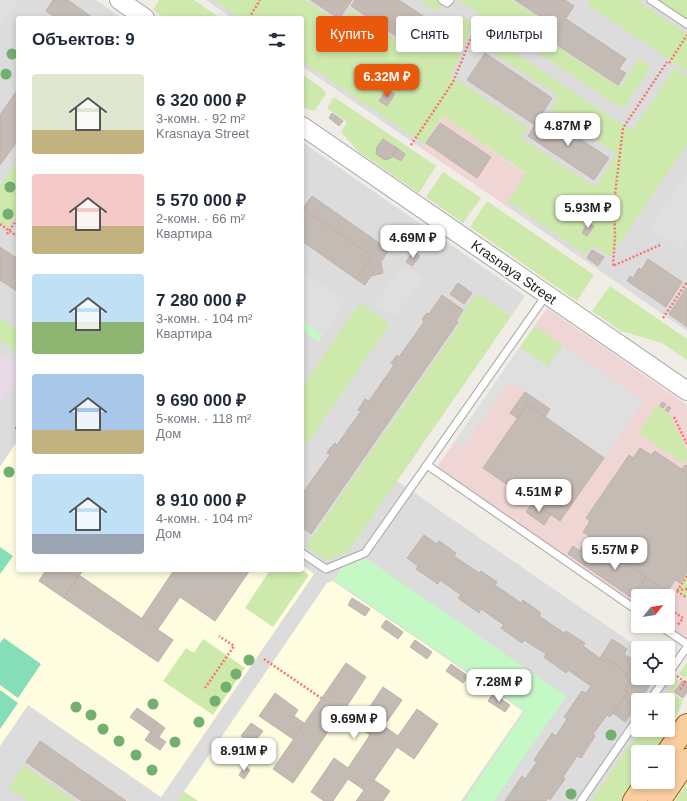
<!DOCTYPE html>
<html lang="ru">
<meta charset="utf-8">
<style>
body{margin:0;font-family:Arial,sans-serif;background:#f2f2f3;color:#1f2937;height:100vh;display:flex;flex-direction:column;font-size:15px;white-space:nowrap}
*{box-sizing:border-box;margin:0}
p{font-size:13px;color:#747a83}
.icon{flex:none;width:22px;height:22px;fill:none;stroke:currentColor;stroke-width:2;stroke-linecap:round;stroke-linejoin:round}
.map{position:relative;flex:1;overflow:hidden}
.side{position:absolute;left:16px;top:16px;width:288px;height:556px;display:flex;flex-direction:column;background:#fff;border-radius:4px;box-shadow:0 2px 6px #0003}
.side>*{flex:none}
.guide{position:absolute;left:316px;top:16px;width:311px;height:36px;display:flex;gap:8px}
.needle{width:26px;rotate:60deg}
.tools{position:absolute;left:631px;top:589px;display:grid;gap:8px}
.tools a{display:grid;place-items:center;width:44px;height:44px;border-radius:4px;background:#fff;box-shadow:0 2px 6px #0003;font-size:20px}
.price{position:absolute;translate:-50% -34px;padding:0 9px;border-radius:8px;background:#fff;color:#222;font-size:13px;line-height:26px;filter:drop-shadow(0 1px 2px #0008)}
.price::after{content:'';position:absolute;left:50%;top:24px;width:12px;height:9px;margin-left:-6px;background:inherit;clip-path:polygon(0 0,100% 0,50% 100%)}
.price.active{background:#ea580c;color:#fff}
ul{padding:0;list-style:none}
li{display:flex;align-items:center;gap:12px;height:100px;padding:0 16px}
li span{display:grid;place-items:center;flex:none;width:112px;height:80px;border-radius:4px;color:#555}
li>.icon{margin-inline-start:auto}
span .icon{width:48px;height:48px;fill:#fffc;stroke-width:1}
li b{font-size:17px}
h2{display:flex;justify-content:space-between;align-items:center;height:48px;padding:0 16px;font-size:17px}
.tag{padding:0 14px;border-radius:4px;background:#fff;box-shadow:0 2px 6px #0003;font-size:14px;line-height:36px}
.tag.active{background:#ea580c;color:#fff}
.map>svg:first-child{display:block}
</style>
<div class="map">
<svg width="687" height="801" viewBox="0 0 687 801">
<rect width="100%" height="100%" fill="#f0ece6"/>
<path fill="#dddcdc" d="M18,0H96L122,18H18V364L0,352V26Z
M206,0H687V331L505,205L526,173L443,116L421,148L302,66V18H232Z
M302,142L525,296L397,481L639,648L638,678H668V668L678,675L661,700H638V730H640L591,801H461L522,711L327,583L184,791L198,801H0V746L28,705L161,797L314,574L302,565Z
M18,378V440L0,467V404Z"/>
<path fill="#f0d5d5" d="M443,116L526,174L505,205L421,148Z
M547,308L687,405V650L652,626H668V596H638V616L433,473Z"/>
<path fill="#e9d8e6" d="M0,352L18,364V378L0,404Z"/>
<path fill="#fffde0" d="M18,440V570H302V565L314,574L161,797L28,705L0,746V467Z
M333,581L523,711L461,801H198L184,792L327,583Z"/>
<path fill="#cde9ac" d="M159,0H194L220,18H165L153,10Z
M213,0H306L341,24L351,10L408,48L416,38L437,52L461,16L473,24L451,76L527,127L521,138L595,187L617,154L550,110L559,96L477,42L484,32L632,131L675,68L687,76V145L610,257L593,245L586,255L508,201L526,173L443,116L424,144L302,61V18H239Z
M420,0H438L443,4L438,12Z
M458,0H512L556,29L548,41L620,88L639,59L651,67L623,109Z
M588,0H636L687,34V71L589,6Z
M658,0H687V19Z
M302,74L323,89L326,94L314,111L302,107Z
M334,97L436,166L419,193L359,152L341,132L347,122L327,108Z
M18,159V214L8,228L0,222V185Z
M443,172L481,198L463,223L426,197Z
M487,201L594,275L577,301L470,227Z
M610,286L687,339V360L662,343L621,331L592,311Z
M477,293L511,316L347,553L326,560L306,546L462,321L459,319Z
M360,303L390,324L306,445L302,442V387Z
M0,317L18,330V353L0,340Z
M535,326L563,345L548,366L520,347Z
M657,405L668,413L687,450V459L684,464L639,433Z
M270,570H302L309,575L273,627L245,608Z
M687,576V598L677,591Z
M203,639L245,668L213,715L163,681L186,648L194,653Z
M687,663V676L685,678L679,674Z
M676,679L680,681L673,693L683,700L670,731L655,752H638V777L622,801H591L640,730H668V700H661Z
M23,765L75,801H27L8,788Z
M687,784V801H675Z
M184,792L198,801H178Z"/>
<path fill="#c4f9c5" d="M302,320L323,335L318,342L302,330Z
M364,557L566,696L494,801H464L525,711L334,580L344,565Z"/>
<path fill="#85deb7" d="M0,547L13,556L0,574Z
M4,638L41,664L18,698L0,685V643Z
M0,690L18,703L0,729Z"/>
<path fill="#dfdfdf" d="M1,0H18L0,26V2Z
M687,172V242L681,250L649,228Z
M403,264L423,279L394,317L375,303Z
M302,271L346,301L323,335L302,320Z
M563,345L644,401L604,458L545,417L550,409L509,381L463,448L454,442L520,347L548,366Z"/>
<path fill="#c4bbb5" stroke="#c1b2a8" d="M53,0H68L93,18H56L46,11Z
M311,0H352L339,19Z
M355,0H399L426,18L408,44L351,6Z
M515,0H565L574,6L559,29Z
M566,19L626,59L619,69L626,73L618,85L551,41Z
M423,22L445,37L437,50L414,35Z
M485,53L552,98L535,125L467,80Z
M18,89V140L0,165V115Z
M387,89L395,94L387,106L379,101Z
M332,113L343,121L339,126L329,118Z
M542,114L609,158L594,180L528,136Z
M440,123L491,157L477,178L426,143Z
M383,139L397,148L391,158L385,160L376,154L377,147Z
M397,148L405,154L401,161L392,156Z
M312,196L389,250L365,285L356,279L372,256L303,208Z
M302,208L372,256L356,279L302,241Z
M588,223L594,226L587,236L582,233Z
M0,247L18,259V292L0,280Z
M592,250L604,257L598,266L587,258Z
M413,251L420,256L412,266L406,262Z
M648,259L682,282L666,307L627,281L630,276L633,278L639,268L641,270Z
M381,263L383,273L371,276Z
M458,283L472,293L464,304L450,294Z
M687,287V327L669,314Z
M442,295L463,310L456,321L458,322L311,534L302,527V494L330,455L327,453L331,447L335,443L337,445L361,411L358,410L365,399L369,401L394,365L391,363L397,355L399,357L424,322L422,320L424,316L427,313L429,314Z
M525,392L550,409L545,417L527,404L517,418L510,413Z
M662,402L666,404L663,408L660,406Z
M527,404L604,458L560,521L483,468Z
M668,406L671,408L668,412L665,410Z
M640,448L651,455L655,451L687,473V572L680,583L675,580L667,592L598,544L595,549L585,542L589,536L583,532L590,521L586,518L629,455L633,458Z
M685,465L687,466V473L682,469Z
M533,502L551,514L544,525L526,512Z
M424,535L437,544L439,541L456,553L454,556L479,573L481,571L497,582L495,585L521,603L523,600L541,613L539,616L564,633L566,631L585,643L583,646L605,662L607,659L627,673L625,676L631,680L624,690L628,692L610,717L607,715L593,734L595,736L581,758L577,756L563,777L565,779L550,800L547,798L546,801H505L522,776L525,779L537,762L534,760L552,733L556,736L567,719L564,717L582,691L586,693L591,686L568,670L566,673L544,657L546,654L524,640L522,643L501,628L504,625L481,609L479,613L458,598L461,595L440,580L438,584L416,569L418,566L407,558Z
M585,542L595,549L584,565L568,554L573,546L580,551Z
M598,544L646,577L632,598L584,565Z
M46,570H83L64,598L39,581Z
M174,570H250L215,621L180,597L158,629L142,618Z
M79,575L173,640L158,662L64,598Z
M646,577L663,589L658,596H638V602L632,598Z
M352,598L370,609L365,616L348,605Z
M386,620L403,632L398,639L381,627Z
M612,639L627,649L624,654L638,663V678H653L654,679L640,700H638V703L625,722L613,713L628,692L624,690L631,680L625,676L627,673L607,659L605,662L600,658Z
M415,640L432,652L427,659L410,647Z
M346,663L366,677L345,709L361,720L383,687L402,700L384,726L398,736L417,709L438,724L414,759L397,747L374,780L390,791L383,801H356L364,790L348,779L333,801H324L311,792L334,758L348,768L370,735L340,714L293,783L273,769Z
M451,664L468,676L463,683L446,671Z
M682,681L687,684V692L683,698L674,692Z
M275,693L298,710L294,716L304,723L293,739L259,716Z
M493,693L510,705L505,712L488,701Z
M137,708L157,722L151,732L130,717Z
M157,722L165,728L159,737L166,742L160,750L145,740Z
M251,723L263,731L253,744L241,736Z
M40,741L126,801H82L26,762Z
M245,766L250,770L244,779L239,775Z"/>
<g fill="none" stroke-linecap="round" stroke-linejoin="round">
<defs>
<path id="service" d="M442,0L447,3L450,0
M651,0L687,24
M427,465L638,611
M302,553L326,569L365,553L547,294
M660,626L687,644
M668,674L687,647
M650,700L666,678
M581,801L638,718"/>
<path id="tertiary" d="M119,0L145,18
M302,126L687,391"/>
<path id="primary" d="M668,752L687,725
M634,801L647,782
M659,801L687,760"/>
</defs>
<use href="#service" stroke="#a6a6a6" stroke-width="9"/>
<use href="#tertiary" stroke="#a6a6a6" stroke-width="20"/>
<use href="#primary" stroke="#986002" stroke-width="24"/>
<path stroke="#f8766f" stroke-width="2.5" stroke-dasharray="2 2" stroke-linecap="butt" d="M249,18L260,0
M669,63L687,35
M411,145L453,82L477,23
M0,224L18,237
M7,234L18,218
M660,245L613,266L615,236L614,203L623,128L667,62
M663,318L687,282
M674,417L687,444
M15,428H18
M677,590L687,589
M677,591L687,576
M677,591L687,598
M668,608L683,618L677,626
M264,659L321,698
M677,676L685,682
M205,688L234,646L219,636
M680,689L687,680"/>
<use href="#service" stroke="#fff" stroke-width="7"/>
<use href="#tertiary" stroke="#fff" stroke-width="18"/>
<use href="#primary" stroke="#fbcfa0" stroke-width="22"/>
</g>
<g fill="#73af71">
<circle cx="12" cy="54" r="5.5"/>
<circle cx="6" cy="74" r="5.5"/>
<circle cx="10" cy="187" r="5.5"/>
<circle cx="8" cy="214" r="5.5"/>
<circle cx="9" cy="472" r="5.5"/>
<circle cx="249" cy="660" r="5.5"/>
<circle cx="236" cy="674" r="5.5"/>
<circle cx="226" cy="687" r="5.5"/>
<circle cx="215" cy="701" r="5.5"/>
<circle cx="153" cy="704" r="5.5"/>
<circle cx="76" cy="707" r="5.5"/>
<circle cx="91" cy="715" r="5.5"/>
<circle cx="199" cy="722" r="5.5"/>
<circle cx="103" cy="729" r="5.5"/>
<circle cx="611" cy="735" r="5.5"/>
<circle cx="119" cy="741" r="5.5"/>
<circle cx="175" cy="742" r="5.5"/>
<circle cx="136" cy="755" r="5.5"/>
<circle cx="152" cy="770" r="5.5"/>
<circle cx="571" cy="794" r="5.5"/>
</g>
<g text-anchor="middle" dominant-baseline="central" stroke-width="3" stroke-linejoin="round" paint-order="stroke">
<g font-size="14" fill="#1f1f1f" stroke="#fff">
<text transform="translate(514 272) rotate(35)">Krasnaya Street</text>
</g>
</g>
</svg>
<div class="tools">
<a><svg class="needle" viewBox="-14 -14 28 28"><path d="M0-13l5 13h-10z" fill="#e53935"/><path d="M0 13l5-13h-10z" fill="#747a83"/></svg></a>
<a><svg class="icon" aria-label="locate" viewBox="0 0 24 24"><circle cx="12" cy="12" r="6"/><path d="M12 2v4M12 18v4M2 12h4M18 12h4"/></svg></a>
<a>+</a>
<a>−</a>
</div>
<b class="price active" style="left:387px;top:98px">6.32M ₽</b>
<b class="price" style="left:568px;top:147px">4.87M ₽</b>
<b class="price" style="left:588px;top:229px">5.93M ₽</b>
<b class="price" style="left:413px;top:259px">4.69M ₽</b>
<b class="price" style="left:539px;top:513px">4.51M ₽</b>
<b class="price" style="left:615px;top:571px">5.57M ₽</b>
<b class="price" style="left:499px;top:703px">7.28M ₽</b>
<b class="price" style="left:354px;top:740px">9.69M ₽</b>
<b class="price" style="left:244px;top:772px">8.91M ₽</b>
<div class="guide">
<a class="tag active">Купить</a>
<a class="tag">Снять</a>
<a class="tag">Фильтры</a>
</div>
<section class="side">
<h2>Объектов: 9<svg class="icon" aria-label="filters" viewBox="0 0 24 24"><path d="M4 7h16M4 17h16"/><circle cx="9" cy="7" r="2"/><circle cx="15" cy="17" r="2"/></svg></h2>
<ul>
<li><span style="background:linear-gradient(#dfe7d0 70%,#c2b280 0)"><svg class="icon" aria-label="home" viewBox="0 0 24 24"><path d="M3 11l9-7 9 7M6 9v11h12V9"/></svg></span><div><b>6 320 000 ₽</b><p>3-комн. · 92 m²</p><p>Krasnaya Street</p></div></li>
<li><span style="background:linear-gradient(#f6c9c9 65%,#c2b280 0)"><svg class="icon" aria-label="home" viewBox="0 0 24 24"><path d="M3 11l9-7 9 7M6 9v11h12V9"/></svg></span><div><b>5 570 000 ₽</b><p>2-комн. · 66 m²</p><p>Квартира</p></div></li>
<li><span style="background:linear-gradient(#bfe0f5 60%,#8fb573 0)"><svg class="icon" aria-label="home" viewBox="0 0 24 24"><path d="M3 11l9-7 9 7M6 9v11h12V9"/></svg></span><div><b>7 280 000 ₽</b><p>3-комн. · 104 m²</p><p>Квартира</p></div></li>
<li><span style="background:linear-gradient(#a9c7e8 70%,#c2b280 0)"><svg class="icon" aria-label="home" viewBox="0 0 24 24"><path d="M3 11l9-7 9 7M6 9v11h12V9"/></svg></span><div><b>9 690 000 ₽</b><p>5-комн. · 118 m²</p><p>Дом</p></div></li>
<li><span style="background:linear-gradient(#bfe0f5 75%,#9aa5b1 0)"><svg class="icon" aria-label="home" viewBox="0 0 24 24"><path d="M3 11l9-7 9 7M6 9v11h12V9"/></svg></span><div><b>8 910 000 ₽</b><p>4-комн. · 104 m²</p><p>Дом</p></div></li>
</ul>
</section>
</div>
